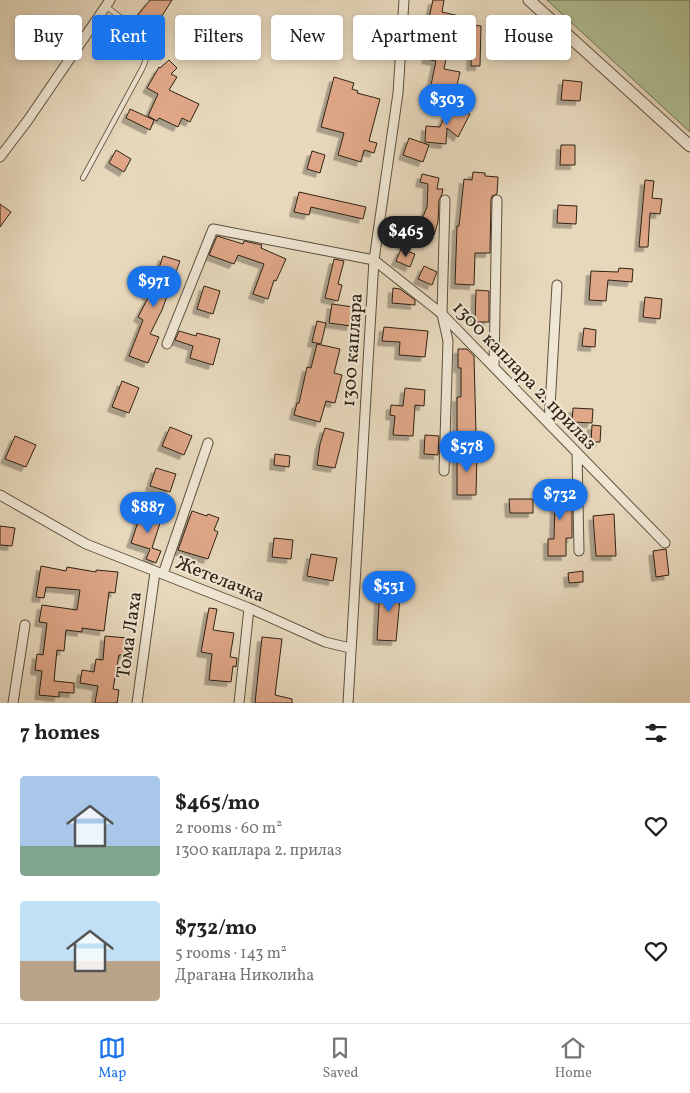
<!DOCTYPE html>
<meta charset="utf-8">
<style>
body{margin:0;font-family:Vollkorn,serif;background:#f2f2f2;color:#222;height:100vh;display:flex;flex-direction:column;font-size:19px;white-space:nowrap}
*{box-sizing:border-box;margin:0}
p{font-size:16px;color:#767676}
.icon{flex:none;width:28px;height:28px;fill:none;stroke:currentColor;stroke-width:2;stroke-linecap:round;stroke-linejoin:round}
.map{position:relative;height:703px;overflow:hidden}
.details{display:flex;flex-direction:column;background:#fff;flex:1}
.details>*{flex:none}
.hud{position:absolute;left:15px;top:15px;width:660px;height:45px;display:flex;gap:10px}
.price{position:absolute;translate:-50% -42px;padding:0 11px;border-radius:18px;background:#1a73e8;color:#fff;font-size:16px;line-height:32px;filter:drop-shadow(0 1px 2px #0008)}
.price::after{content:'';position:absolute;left:50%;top:30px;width:15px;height:11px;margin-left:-8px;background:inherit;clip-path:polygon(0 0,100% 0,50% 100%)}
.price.current{background:#222;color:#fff}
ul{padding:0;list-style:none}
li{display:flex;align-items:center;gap:15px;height:125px;padding:0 20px}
li span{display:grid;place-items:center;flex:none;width:140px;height:100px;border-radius:5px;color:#555}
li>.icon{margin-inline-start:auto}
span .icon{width:60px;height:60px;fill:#fffc;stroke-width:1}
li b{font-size:21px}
h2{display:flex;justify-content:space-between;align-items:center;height:60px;padding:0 20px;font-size:21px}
.tag{padding:0 18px;border-radius:5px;background:#fff;box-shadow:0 2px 8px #0003;font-size:18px;line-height:45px}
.tag.current{background:#1a73e8;color:#fff}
.tab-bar{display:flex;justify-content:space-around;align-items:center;height:70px;border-top:1px solid #e0e0e0;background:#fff;font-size:14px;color:#767676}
.tab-bar a{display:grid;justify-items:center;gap:2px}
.tab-bar .current{color:#1a73e8}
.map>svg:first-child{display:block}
</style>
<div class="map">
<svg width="690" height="703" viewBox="0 0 690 703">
<defs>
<filter id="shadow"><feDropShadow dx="-4.5" dy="4.5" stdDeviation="0" flood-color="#0004"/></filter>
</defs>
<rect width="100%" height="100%" fill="#e7d8bc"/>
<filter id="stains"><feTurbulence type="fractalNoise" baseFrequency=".004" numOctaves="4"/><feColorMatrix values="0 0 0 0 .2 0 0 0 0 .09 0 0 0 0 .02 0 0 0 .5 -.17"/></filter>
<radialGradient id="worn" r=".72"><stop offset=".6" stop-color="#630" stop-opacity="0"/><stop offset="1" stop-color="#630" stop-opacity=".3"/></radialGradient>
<path fill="#b1c094" stroke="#6f7154" d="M547,0H690V132Z"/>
<path fill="#dfa788" stroke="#2d2213" filter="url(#shadow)" d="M150,0H172L152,32L141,23L138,27L132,22Z
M433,0H444L442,12L472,19L470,28L445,22L444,25L428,22Z
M472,25L481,26L480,66H471Z
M114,27L124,33L127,28L133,34L121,53L104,43Z
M512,35H521V44L531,45V54H512Z
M429,40L449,43L444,69L460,72L456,90L431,85L436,61L426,59Z
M169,60L177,68L171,74L177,77L169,90L199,104L190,122L182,118L178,127L159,118L157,121L148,116L158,94L147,88L159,67L160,68Z
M334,77L354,83L352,89L358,91L357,93L380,99L369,141L377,143L374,153L364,150L361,162L338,155L344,133L321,127Z
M563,80L582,82L580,101L561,100Z
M450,105L470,114L458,137L447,128L446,144L425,142L426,126L440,127Z
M130,109L154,120L150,130L126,118Z
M409,138L429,145L423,162L403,155Z
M561,145H575V165H560Z
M116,150L131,159L124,172L109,163Z
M312,151L325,155L320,173L307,169Z
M473,172L485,173V176L498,177L497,194L492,196L491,200L490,253H475L474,285L455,284L457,226H459L464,179L472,180Z
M422,174L439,178L437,189H443L442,194L439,200L438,222L434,235L418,229L427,207L428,184L420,182Z
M645,180L654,181L652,198L662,199L660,214L650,213L648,247H639Z
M299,192L366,207L363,219L311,207L309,215L294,212Z
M0,204L11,212L0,227Z
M558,205L577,206L576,224L557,223Z
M403,219L416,229L403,246L390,235Z
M217,236L243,244L244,241L262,245L261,248L286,259L276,281L274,280L268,299L253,294L264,264L238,255L234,264L209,255Z
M401,249L415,254L410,267L396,261Z
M163,256L180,261L162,310L150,334L159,337L148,363L129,356L143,320L138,317L149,296L146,295L152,279L144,276L147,267L158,271Z
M334,259L344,261L338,284L342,285L338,301L325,298Z
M424,266L437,272L432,285L418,279Z
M619,268L633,269L632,282L608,280L606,301L589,300L591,271L618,272Z
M204,286L220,291L213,314L197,309Z
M393,288L400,289L415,300V305L392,303Z
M476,290L489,291V322H475Z
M645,297L662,299L660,319L643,317Z
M332,304L353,307L351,326L329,323Z
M317,321L326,323L321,344L312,342Z
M384,327L428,331L425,357L399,355L400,342L382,341Z
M584,328L596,330L595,347L582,346Z
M179,331L196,336L197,333L220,339L213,365L190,358L193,346L175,340Z
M317,344L340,349L334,373L342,375L335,403L326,401L320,422L294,415L297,403H299L307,367L311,368Z
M458,349H467L474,356L476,433H457V397H461V368H458Z
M122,381L139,388L129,413L112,407Z
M405,388L425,390L424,406L415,405L413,436L393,435L395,416L390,415L391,405L403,406Z
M573,408L593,409L592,423L572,422Z
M592,425L601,426L600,442H591Z
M170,427L192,436L184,455L162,446Z
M325,428L344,433L335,468L317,465L320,444Z
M425,435L439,436L438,455L424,454Z
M15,436L36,445L26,467L5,459Z
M457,452H477L476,495H457Z
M275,454L290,456L289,467L274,465Z
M156,468L176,474L170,492L150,486Z
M548,483L565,484L564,508H572V538H566V556H548V539H554L555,503H547Z
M509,499H533V513H510Z
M142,510L162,517L152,548L161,551L156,563L146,559L150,549L131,543Z
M192,511L207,516L208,514L219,518L214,530L218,532L208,559L178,550Z
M614,514L616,556H596L593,516Z
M0,526L15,528L12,546L0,545Z
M274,538L293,540L291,559L272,557Z
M666,549L669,575L656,577L653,551Z
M311,554L337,558L333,581L307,576Z
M41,566L66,571L67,567L96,572V570L118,572L115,593L109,592L104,631L82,628V632L66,630L64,651L57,650L54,681L74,683V693L59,692V697L39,695L42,671L35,670L37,654L43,655L47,623L39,622L42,605L77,610L80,590L46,587L44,598L36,597Z
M583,571V582L569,583L568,573Z
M380,586L401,588L396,641L377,640Z
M209,608L217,609L213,630L234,633L230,657L237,658L236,667L233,666L231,682L209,680L212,654L201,652Z
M105,636L127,638L125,655H119L113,689L119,690L117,703H95L98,686L80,683L82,670L94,672L96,659L103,660Z
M262,637L282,639L275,695L292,699V703H255Z"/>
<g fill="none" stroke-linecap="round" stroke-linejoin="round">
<defs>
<path id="service" d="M83,178L142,69C158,39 126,23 106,6"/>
<path id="minor" d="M0,157L28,120L110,0
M167,344L213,229L374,260L442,314L665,543
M494,367L497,200
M549,424L557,285
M577,453L579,551
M444,471L448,341L442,314L445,200
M0,495L86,544L249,608L325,642L350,648
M163,574L208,443
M13,703L25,625
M137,703L155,572
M239,703L249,608
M348,703L374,260L398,93L404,0"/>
<path id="tertiary" d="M529,0L690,146"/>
</defs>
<use href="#service" stroke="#5c503d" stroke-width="6"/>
<use href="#minor" stroke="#5c503d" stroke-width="11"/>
<use href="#tertiary" stroke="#5c503d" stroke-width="13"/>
<use href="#service" stroke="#efe6d3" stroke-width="4.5"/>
<use href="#minor" stroke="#efe6d3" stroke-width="9"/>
<use href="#tertiary" stroke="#efe6d3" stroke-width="11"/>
</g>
<g text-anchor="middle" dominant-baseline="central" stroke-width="4" stroke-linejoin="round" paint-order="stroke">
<g font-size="19" fill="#2d2213" stroke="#efe6d3">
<text transform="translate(353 350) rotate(-86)">1300 каплара</text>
<text transform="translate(524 376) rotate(46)">1300 каплара 2. прилаз</text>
<text transform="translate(220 580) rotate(22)">Жетелачка</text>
<text transform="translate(130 635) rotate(-82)">Тома Лаха</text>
</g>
</g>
<rect width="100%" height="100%" filter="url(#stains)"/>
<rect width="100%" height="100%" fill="url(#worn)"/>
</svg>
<b class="price" style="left:447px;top:126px">$303</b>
<b class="price current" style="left:406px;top:258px">$465</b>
<b class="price" style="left:154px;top:308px">$971</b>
<b class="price" style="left:467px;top:473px">$578</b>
<b class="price" style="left:560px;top:521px">$732</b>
<b class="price" style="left:148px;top:534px">$887</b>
<b class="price" style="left:389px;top:613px">$531</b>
<div class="hud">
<a class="tag">Buy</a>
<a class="tag current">Rent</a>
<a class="tag">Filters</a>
<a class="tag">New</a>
<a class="tag">Apartment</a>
<a class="tag">House</a>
</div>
</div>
<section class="details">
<h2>7 homes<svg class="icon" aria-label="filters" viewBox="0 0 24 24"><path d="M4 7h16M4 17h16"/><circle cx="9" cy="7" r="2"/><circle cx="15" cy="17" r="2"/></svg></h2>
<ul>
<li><span style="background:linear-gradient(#a9c7e8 70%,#7fa58c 0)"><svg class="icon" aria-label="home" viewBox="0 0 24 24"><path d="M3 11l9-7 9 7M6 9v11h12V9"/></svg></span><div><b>$465/mo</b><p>2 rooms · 60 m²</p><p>1300 каплара 2. прилаз</p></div><svg class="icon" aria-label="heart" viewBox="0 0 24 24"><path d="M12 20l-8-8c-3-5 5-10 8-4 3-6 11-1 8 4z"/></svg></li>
<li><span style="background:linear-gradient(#bfe0f5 60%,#b9a48a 0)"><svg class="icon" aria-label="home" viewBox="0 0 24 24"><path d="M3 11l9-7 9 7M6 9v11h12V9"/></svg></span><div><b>$732/mo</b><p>5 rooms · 143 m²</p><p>Драгана Николића</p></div><svg class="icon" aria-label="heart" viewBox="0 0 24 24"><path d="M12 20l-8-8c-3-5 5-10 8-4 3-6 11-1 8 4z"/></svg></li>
</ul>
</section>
<nav class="tab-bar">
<a class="current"><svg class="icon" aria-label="map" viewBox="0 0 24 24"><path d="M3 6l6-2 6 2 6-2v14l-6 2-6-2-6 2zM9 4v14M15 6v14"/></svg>Map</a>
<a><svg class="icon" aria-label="saved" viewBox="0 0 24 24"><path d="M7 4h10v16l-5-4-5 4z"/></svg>Saved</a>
<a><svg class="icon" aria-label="home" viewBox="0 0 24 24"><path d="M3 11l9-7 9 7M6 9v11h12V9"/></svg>Home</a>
</nav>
